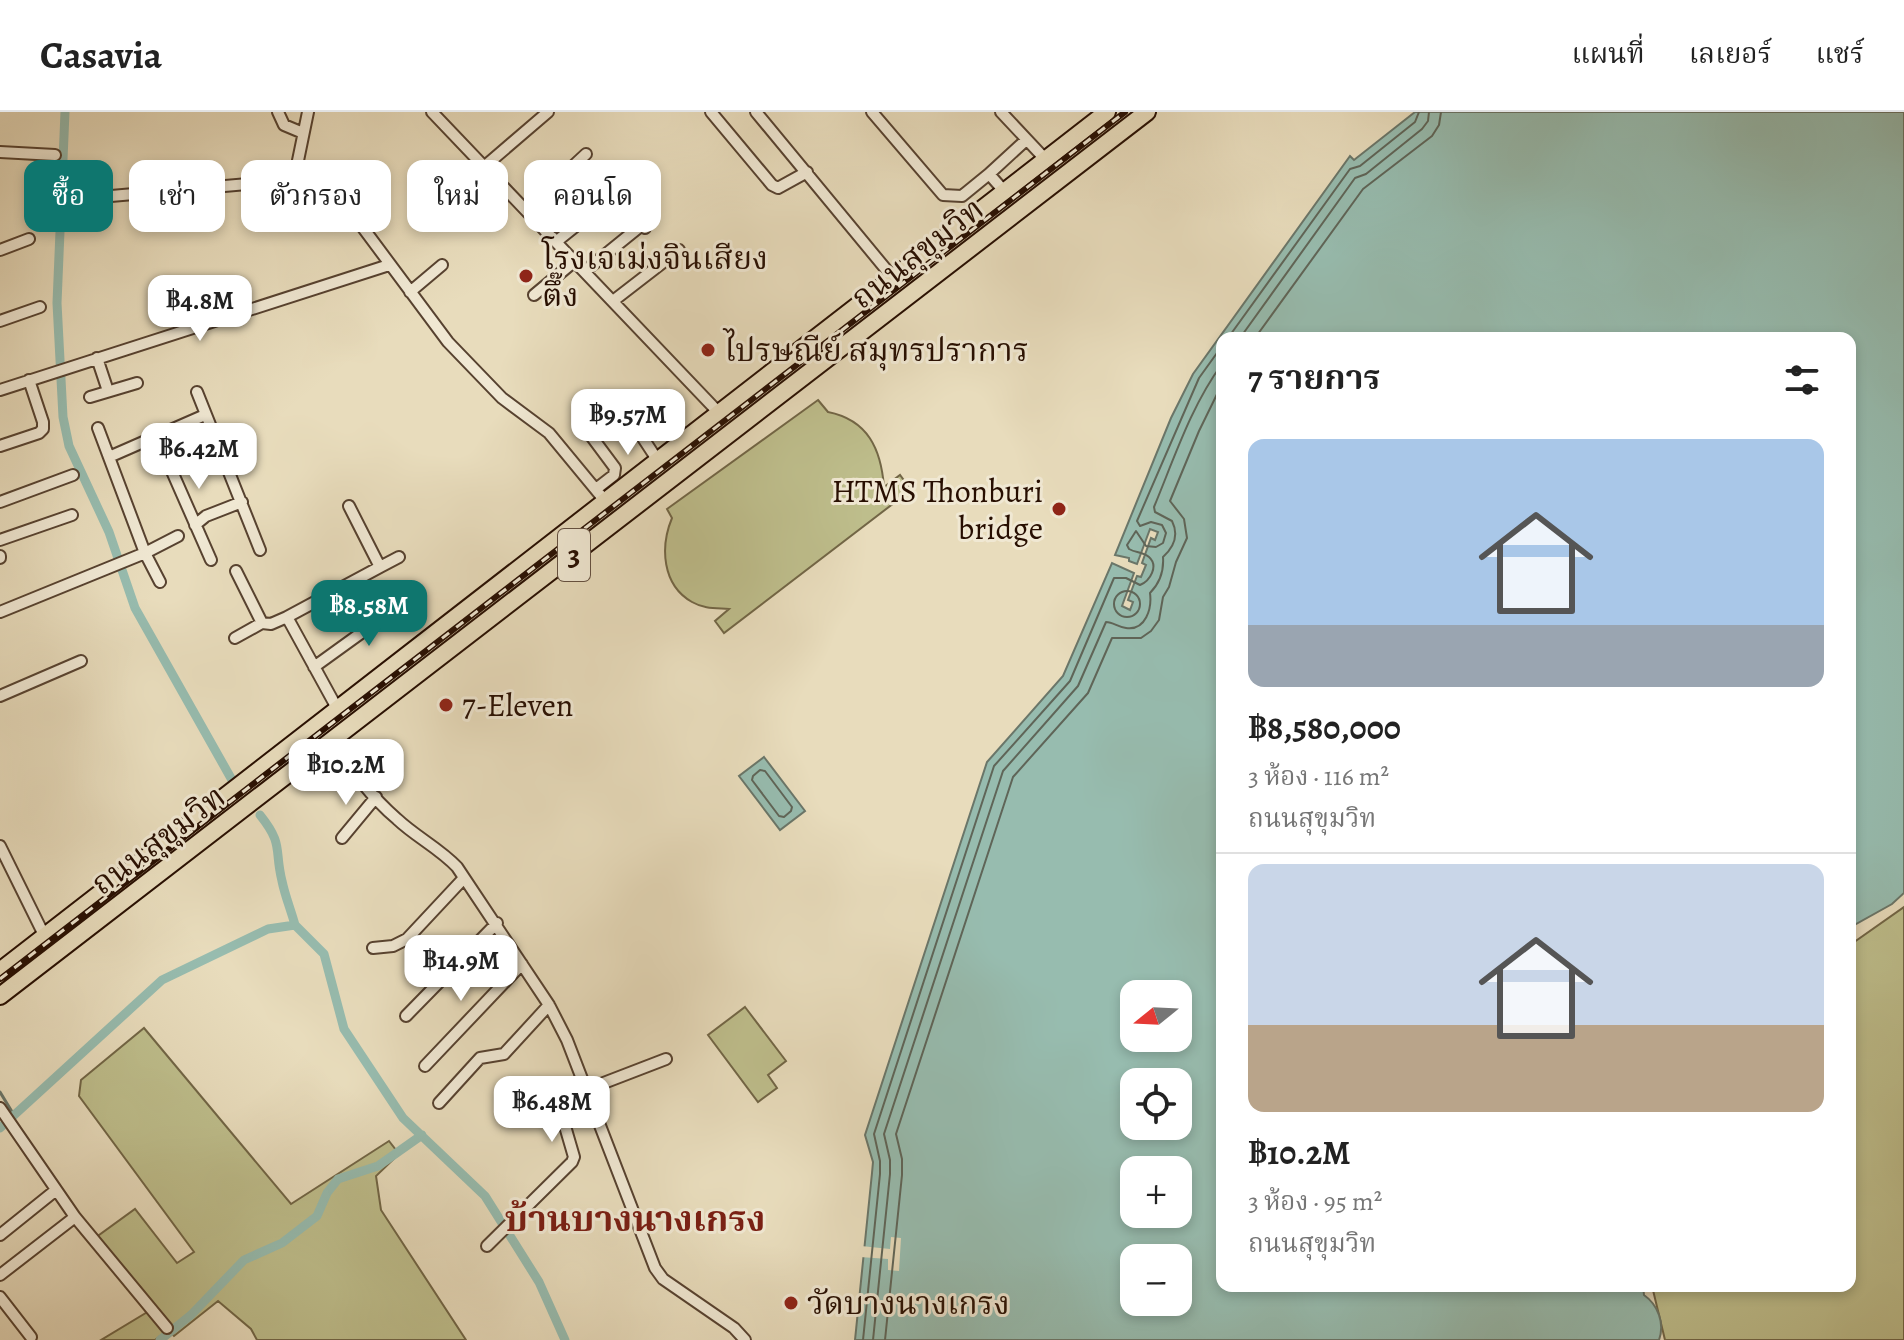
<!DOCTYPE html>
<html lang="th">
<meta charset="utf-8">
<style>
body{margin:0;font-family:Alegreya,"Noto Serif Thai",serif;background:#f2f2f2;color:#222;height:100vh;display:flex;flex-direction:column;font-size:30px;white-space:nowrap}
*{box-sizing:border-box;margin:0}
p{font-size:26px;color:#767676}
.icon{flex:none;width:44px;height:44px;fill:none;stroke:currentColor;stroke-width:2;stroke-linecap:round;stroke-linejoin:round}
.map{position:relative;flex:1;overflow:hidden}
.side{position:absolute;left:1216px;top:220px;width:640px;height:960px;display:flex;flex-direction:column;background:#fff;border-radius:16px;box-shadow:0 4px 12px #0003}
.side>*{flex:none}
.hud{position:absolute;left:24px;top:48px;width:760px;height:72px;display:flex;gap:16px}
.needle{width:52px;rotate:252deg}
.fabs{position:absolute;left:1120px;top:868px;display:grid;gap:16px}
.fabs a{display:grid;place-items:center;width:72px;height:72px;border-radius:16px;background:#fff;box-shadow:0 4px 12px #0003;font-size:40px}
.price{position:absolute;translate:-50% -68px;padding:0 18px;border-radius:16px;background:#fff;color:#222;font-size:26px;line-height:52px;filter:drop-shadow(0 2px 4px #0008)}
.price::after{content:'';position:absolute;left:50%;top:48px;width:24px;height:18px;margin-left:-12px;background:inherit;clip-path:polygon(0 0,100% 0,50% 100%)}
.price.current{background:#0f766e;color:#fff}
ul{padding:0;list-style:none}
li{display:grid;align-content:center;gap:16px;height:424px;padding:0 32px}
li+li{border-top:2px solid #e0e0e0}
li span{display:grid;place-items:center;height:248px;border-radius:16px;color:#555}
li>.icon{margin-inline-start:auto}
span .icon{width:144px;height:144px;fill:#fffc;stroke-width:1}
li b{font-size:34px}
h2{display:flex;justify-content:space-between;align-items:center;height:96px;padding:0 32px;font-size:34px}
.tag{padding:0 28px;border-radius:16px;background:#fff;box-shadow:0 4px 12px #0003;font-size:28px;line-height:72px}
.tag.current{background:#0f766e;color:#fff}
header{display:flex;align-items:center;gap:48px;box-sizing:border-box;height:112px;padding:0 40px;background:#fff;border-bottom:2px solid #e0e0e0}
header strong{font-size:38px}
nav{display:flex;gap:44px;margin-inline-start:auto;font-size:28px}
.map>svg:first-child{display:block}
</style>
<header>
<strong>Casavia</strong>
<nav><a>แผนที่</a><a>เลเยอร์</a><a>แชร์</a></nav>
</header>
<div class="map">
<svg width="1904" height="1228" viewBox="0 0 1904 1228">
<rect width="100%" height="100%" fill="#e8dcbc"/>
<filter id="stains"><feTurbulence type="fractalNoise" baseFrequency=".0025" numOctaves="4"/><feColorMatrix values="0 0 0 0 .2 0 0 0 0 .09 0 0 0 0 .02 0 0 0 .5 -.17"/></filter>
<radialGradient id="worn" r=".72"><stop offset=".6" stop-color="#630" stop-opacity="0"/><stop offset="1" stop-color="#630" stop-opacity=".3"/></radialGradient>
<path fill="#bebe8c" stroke="#726646" stroke-width="2" d="M818,288L828,300C868,308 881,337 884,375L900,363L911,378L724,521L715,509L729,497C716,496 704,497 692,490C662,473 660,435 672,406L667,397Z
M1904,795V1228H1665L1652,1174H1850V833Z
M745,895L786,949L768,963L777,976L758,990L708,923Z
M144,916L291,1092L389,1029L399,1042L376,1064L381,1098L466,1228H257L251,1217L218,1189L174,1224L168,1218L155,1228H101L149,1199L95,1126L135,1097L177,1151L194,1140L79,984L81,968Z"/>
<path fill="#97bcaf" stroke="#6a7669" stroke-width="2" fill-rule="evenodd" d="M1415,0H1904V781L1892,792L1856,812L1850,813V226H1222V1174H1643L1644,1183C1658,1193 1665,1211 1659,1228H855L872,1061L873,1050L865,1023L987,650L1063,564L1112,451L1134,461L1122,494L1130,498L1133,490L1128,488L1137,464L1141,465L1146,453L1142,451L1151,426L1155,428L1158,420L1150,417L1137,452L1129,449V446L1115,443L1171,306L1193,262L1350,44L1354,48ZM1134,882H1178V926H1134ZM1134,970H1178V1014H1134ZM1134,1058H1178V1102H1134ZM1134,1146H1178V1190H1134Z
M764,645L805,699L780,718L739,664Z"/>
<path fill="#e8dcbc" d="M891,1125L901,1126L899,1159L888,1158V1147L860,1145L861,1134L890,1137Z"/>
<g fill="none" stroke-linecap="round" stroke-linejoin="round">
<path stroke="#5f6558" stroke-width="2" d="M1228,226L1350,57L1360,54L1415,10L1419,0
M1240,226L1355,66L1366,62L1422,17L1428,9L1429,0
M1255,226L1363,77L1432,24L1439,13L1441,0
M1114 492a13 13 0 1 1 26 0a13 13 0 1 1-26 0Z
M760,658L765,659L792,695L791,699L784,705L779,704L752,668L753,664Z
M863,1228L880,1062V1049L874,1022L994,654L1070,569L1114,466H1126L1140,473C1150,469 1159,454 1149,445C1143,440 1136,441 1129,437L1127,433L1136,419L1146,434L1156,435L1163,431L1166,421L1162,413L1151,410L1140,414L1137,409L1199,266L1222,234
M873,1228L890,1062V1048L884,1022L1003,659L1078,574L1106,510C1113,510 1118,515 1126,516C1146,519 1152,496 1150,481C1160,471 1164,459 1163,445C1174,435 1179,423 1172,409L1155,400L1154,395C1174,347 1191,294 1222,252
M885,1228L902,1063V1047L896,1022L1013,665L1088,581L1112,526H1141L1151,519L1159,508L1163,485L1169,475L1176,450L1187,426L1184,407L1170,389L1199,319L1222,272"/>
<path stroke="#6a7669" stroke-width="3" d="M0,980L14,1003"/>
<path stroke="#97bcaf" stroke-width="9" d="M65,0L57,191L63,305L69,334L109,420L135,496L232,668
M260,703C284,733 274,737 282,769C285,784 291,798 295,813
M0,1016L162,868L268,817L295,813L324,842L344,917L403,1006L485,1084L539,1170L565,1228
M160,1228L191,1203L244,1148L282,1131L317,1104L327,1081L338,1067L378,1054L422,1023"/>
<defs>
<path id="minor" d="M278,0L284,13L303,21
M308,0L294,68C305,100 327,89 352,101L448,230L502,286L549,321L606,390
M432,0L720,302
M711,0L772,73L778,76L807,60
M756,0L894,167
M872,0L943,83L962,84L989,62L1004,79
M1001,0L1046,48
M0,40L55,43
M485,54L548,0
M989,62L1026,28
M77,87L294,68
M527,97L586,42
M557,129L617,81L621,82L645,116
M0,138L29,127
M585,159L643,112
M410,180L442,153
M534,183L576,148
M613,189L679,138
M0,209L40,195
M97,246L108,279
M0,278L389,153
M197,280L260,438
M90,285L137,271
M618,288L658,349
M580,309L615,356L614,363L596,377
M98,316L145,441L160,470
M156,323L211,448
M0,334L39,321L43,317V310L29,268
M109,345L205,303
M0,390L73,363
M195,413L206,404L242,390
M0,428L72,403
M0,444V446
M380,455L399,445
M236,459L262,511L271,512L287,505L338,598
M0,500L145,441L178,424
M287,505L380,455L349,394
M235,526L262,511
M314,555L404,490
M0,584L81,549
M331,629C351,657 371,685 397,707C416,725 439,736 457,755L549,893L567,928L655,1156L663,1167L734,1216L745,1228
M342,726L376,685
M0,734L45,825
M373,836L393,834L407,827L464,766
M406,904L497,811
M425,954L522,852
M588,977L666,947
M439,991L480,946L504,942L549,893
M0,996L75,1105L167,1216
M0,1123L56,1078
M487,1134L572,1050L574,1045L560,997L591,987
M0,1163L75,1105
M0,1185L31,1225"/>
<path id="highway" d="M0,859L1107,0
M0,884L1147,0"/>
</defs>
<use href="#minor" stroke="#574230" stroke-width="14"/>
<use href="#highway" stroke="#270e01" stroke-width="20"/>
<use href="#minor" stroke="#f0e8d3" stroke-width="10"/>
<use href="#highway" stroke="#e8dcbc" stroke-width="16"/>
<defs>
<path id="rail" d="M0,867L1125,0"/>
</defs>
<use href="#rail" stroke="#270e01" stroke-width="6"/>
<use href="#rail" stroke="#f0e8d3" stroke-width="3" stroke-dasharray="9" stroke-linecap="butt"/>
</g>
<g fill="#8f2418" stroke="#f0e8d3" stroke-width="3">
<circle cx="526" cy="164" r="8"/>
<circle cx="708" cy="238" r="8"/>
<circle cx="1059" cy="397" r="8"/>
<circle cx="446" cy="593" r="8"/>
<circle cx="791" cy="1191" r="8"/>
</g>
<g text-anchor="middle" dominant-baseline="central" stroke-width="6" stroke-linejoin="round" paint-order="stroke">
<rect fill="#f0e8d3" stroke="#634f40" stroke-width="2" x="558" y="417" width="32" height="52" rx="6"/>
<g font-size="30" font-weight="bold" fill="#270e01">
<text x="574" y="443">3</text>
</g>
<g font-size="32" fill="#270e01" stroke="#f0e8d3">
<text transform="translate(917 141) rotate(-38)">ถนนสุขุมวิท</text>
<text transform="translate(158 728) rotate(-37)">ถนนสุขุมวิท</text>
</g>
<g font-size="32" fill="#270e01" stroke="#f0e8d3" text-anchor="start">
<text x="542" y="146">โรงเจเม่งจินเสียง<tspan x="542" dy="37">ตึ๊ง</tspan></text>
<text x="724" y="238">ไปรษณีย์ สมุทรปราการ</text>
<text x="1043" y="379" text-anchor="end">HTMS Thonburi<tspan x="1043" dy="37">bridge</tspan></text>
<text x="462" y="593">7-Eleven</text>
<text x="807" y="1191">วัดบางนางเกรง</text>
</g>
<g font-size="36" font-weight="bold" fill="#7a1f14" stroke="#f0e8d3">
<text x="635" y="1106">บ้านบางนางเกรง</text>
</g>
</g>
<rect width="100%" height="100%" filter="url(#stains)"/>
<rect width="100%" height="100%" fill="url(#worn)"/>
</svg>
<div class="fabs">
<a><svg class="needle" viewBox="-14 -14 28 28"><path d="M0-13l5 13h-10z" fill="#e53935"/><path d="M0 13l5-13h-10z" fill="#767676"/></svg></a>
<a><svg class="icon" aria-label="locate" viewBox="0 0 24 24"><circle cx="12" cy="12" r="6"/><path d="M12 2v4M12 18v4M2 12h4M18 12h4"/></svg></a>
<a>+</a>
<a>−</a>
</div>
<b class="price" style="left:200px;top:231px">฿4.8M</b>
<b class="price" style="left:628px;top:345px">฿9.57M</b>
<b class="price" style="left:199px;top:379px">฿6.42M</b>
<b class="price current" style="left:369px;top:536px">฿8.58M</b>
<b class="price" style="left:346px;top:695px">฿10.2M</b>
<b class="price" style="left:461px;top:891px">฿14.9M</b>
<b class="price" style="left:552px;top:1032px">฿6.48M</b>
<div class="hud">
<a class="tag current">ซื้อ</a>
<a class="tag">เช่า</a>
<a class="tag">ตัวกรอง</a>
<a class="tag">ใหม่</a>
<a class="tag">คอนโด</a>
</div>
<section class="side">
<h2>7 รายการ<svg class="icon" aria-label="filters" viewBox="0 0 24 24"><path d="M4 7h16M4 17h16"/><circle cx="9" cy="7" r="2"/><circle cx="15" cy="17" r="2"/></svg></h2>
<ul>
<li><span style="background:linear-gradient(#a9c7e8 75%,#9aa5b1 0)"><svg class="icon" aria-label="home" viewBox="0 0 24 24"><path d="M3 11l9-7 9 7M6 9v11h12V9"/></svg></span><div><b>฿8,580,000</b><p>3 ห้อง · 116 m²</p><p>ถนนสุขุมวิท</p></div></li>
<li><span style="background:linear-gradient(#c9d6e8 65%,#b9a48a 0)"><svg class="icon" aria-label="home" viewBox="0 0 24 24"><path d="M3 11l9-7 9 7M6 9v11h12V9"/></svg></span><div><b>฿10.2M</b><p>3 ห้อง · 95 m²</p><p>ถนนสุขุมวิท</p></div></li>
</ul>
</section>
</div>
